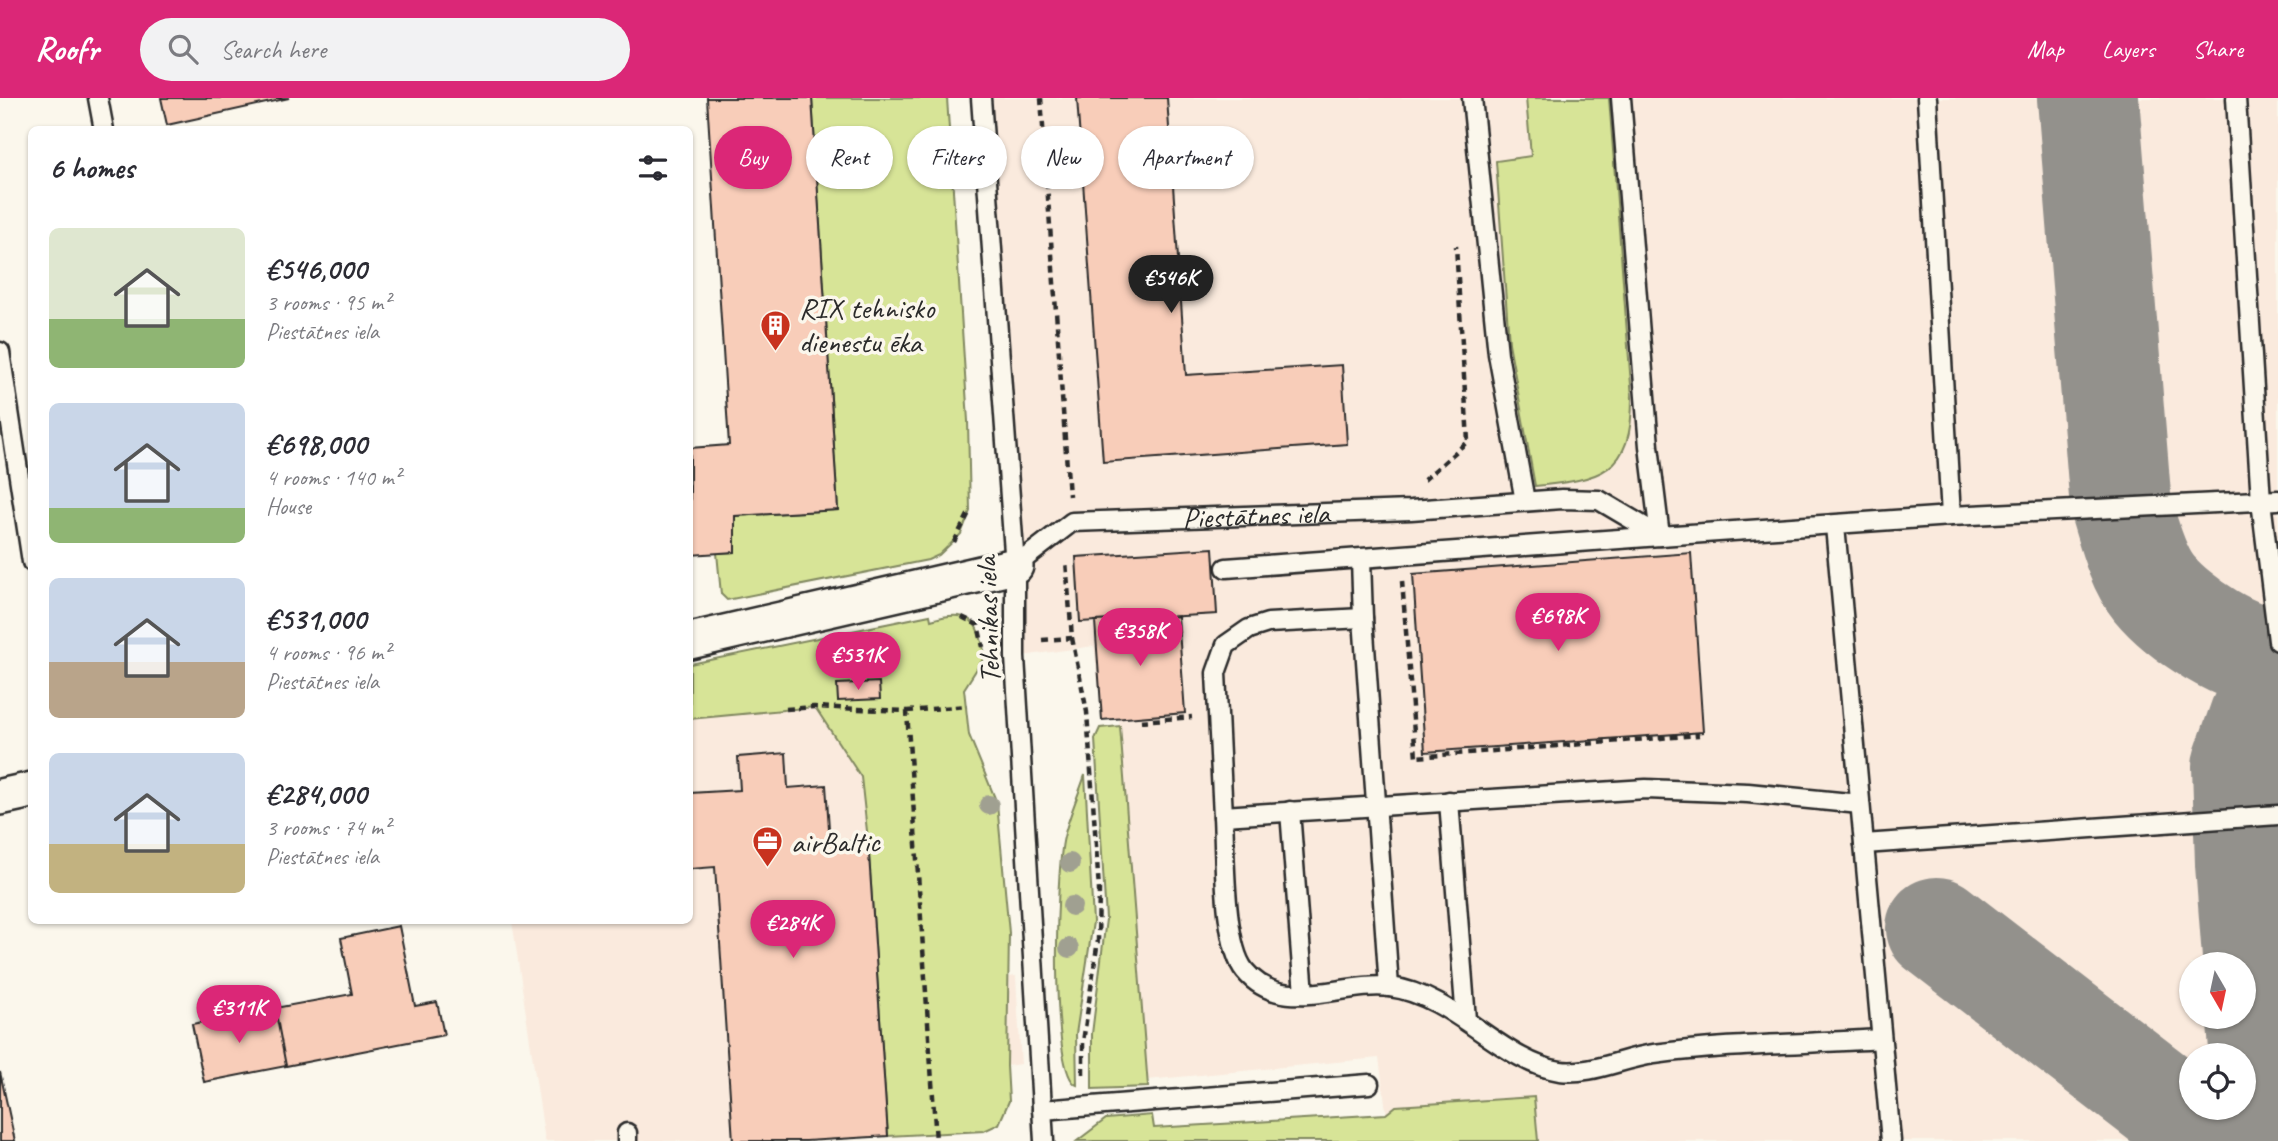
<!DOCTYPE html>
<meta charset="utf-8">
<style>
body{margin:0;font-family:Caveat,sans-serif;background:#f2f2f3;color:#2b2b33;height:100vh;display:flex;flex-direction:column;font-size:26px;white-space:nowrap}
*{box-sizing:border-box;margin:0}
p{font-size:23px;color:#7c7c81}
.icon{flex:none;width:38px;height:38px;fill:none;stroke:currentColor;stroke-width:2;stroke-linecap:round;stroke-linejoin:round}
.map{position:relative;flex:1;overflow:hidden}
.details{position:absolute;left:28px;top:28px;width:665px;height:798px;display:flex;flex-direction:column;background:#fff;border-radius:10px;box-shadow:0 2px 5px #0004}
.details>*{flex:none}
.banner{position:absolute;left:714px;top:28px;width:665px;height:63px;display:flex;gap:14px}
.needle{width:46px;rotate:171deg}
.tools{position:absolute;left:2179px;top:854px;display:grid;gap:14px}
.tools a{display:grid;place-items:center;width:77px;height:77px;border-radius:50%;background:#fff;box-shadow:0 2px 5px #0004;font-size:35px}
.price{position:absolute;translate:-50% -60px;padding:0 16px;border-radius:24px;background:#db2777;color:#fff;font-size:23px;line-height:46px;filter:drop-shadow(0 2px 4px #0008)}
.price::after{content:'';position:absolute;left:50%;top:42px;width:21px;height:16px;margin-left:-10px;background:inherit;clip-path:polygon(0 0,100% 0,50% 100%)}
.price.on{background:#222;color:#fff}
ul{padding:0;list-style:none}
li{display:flex;align-items:center;gap:21px;height:175px;padding:0 21px}
li span{display:grid;place-items:center;flex:none;width:196px;height:140px;border-radius:10px;color:#555}
li>.icon{margin-inline-start:auto}
span .icon{width:84px;height:84px;fill:#fffc;stroke-width:1}
li b{font-size:30px}
h2{display:flex;justify-content:space-between;align-items:center;height:84px;padding:0 21px;font-size:30px}
.tag{padding:0 24px;border-radius:32px;background:#fff;box-shadow:0 2px 5px #0004;font-size:24px;line-height:63px}
.tag.on{background:#db2777;color:#fff}
header{display:flex;align-items:center;gap:42px;box-sizing:border-box;height:98px;padding:0 35px;background:#db2777;color:#fff}
header strong{font-size:33px}
nav{display:flex;gap:38px;margin-inline-start:auto;font-size:24px}
.search{width:490px;height:63px;background:#f2f2f3;display:flex;align-items:center;gap:18px;box-sizing:border-box;padding:0 24px;border-radius:38px;color:#7c7c81;font-size:26px}
.map>svg:first-child{display:block}
</style>
<header>
<strong>Roofr</strong>
<div class="search"><svg class="icon" aria-label="search" viewBox="0 0 24 24"><circle cx="10" cy="10" r="6"/><path d="M15 15l6 6"/></svg>Search here</div>
<nav><a>Map</a><a>Layers</a><a>Share</a></nav>
</header>
<div class="map">
<svg width="2278" height="1043" viewBox="0 0 2278 1043">
<rect width="100%" height="100%" fill="#fbf7ec"/>
<filter id="ink" filterUnits="userSpaceOnUse"><feTurbulence type="fractalNoise" baseFrequency=".0143" numOctaves="2"/><feDisplacementMap in="SourceGraphic" scale="14" xChannelSelector="R" yChannelSelector="G"/><feConvolveMatrix kernelMatrix="1 2 1 2 8 2 1 2 1" color-interpolation-filters="sRGB"/></filter>
<g filter="url(#ink)">
<path fill="#faeadd" fill-rule="evenodd" d="M991,0H2278V1043H1390L1379,960L1147,982L1119,621L1102,622L1094,548L1015,559ZM2191,866H2244V919H2191ZM2191,957H2244V1010H2191Z
M859,567L943,887L1016,878L1021,966L1007,968L1009,1003L802,1043H545L512,823L690,822V596Z"/>
<path fill="#d7e497" stroke="#818861" stroke-width="2" d="M812,0H947L968,323L970,413L961,436L939,457L928,462L727,502L721,496L717,455L735,454V418L838,412Z
M1526,0H1609L1632,300C1632,376 1601,381 1535,388L1509,245L1496,63L1531,58Z
M930,517L931,522C969,510 979,522 985,558L964,591L969,637L997,705L1009,835L1007,968L1009,1003L999,1026L984,1033L888,1038L868,742L861,679L815,609L690,621V566Z
M1120,628L1148,989L1092,991V936L1106,821L1095,641L1100,630Z
M1085,677L1093,824L1076,936L1077,987C1049,978 1056,770 1064,739C1069,718 1078,698 1085,677Z
M1534,999L1538,1043H1077L1106,1021L1152,1017L1154,1030L1386,1016L1396,1008Z"/>
<g fill="none" stroke-linecap="round" stroke-linejoin="round">
<path stroke="#93918c" stroke-width="102" d="M2088,0L2121,410C2129,436 2137,469 2154,490C2178,519 2240,562 2278,559
M1937,830L2214,1043
M2267,1043L2246,766L2243,668L2260,619L2278,600"/>
</g>
<path fill="#f8cdb9" stroke="#2b2b2b" stroke-width="2" d="M161,0H289L167,27Z
M707,0H812L838,412L735,418V454L690,457V350L729,347Z
M1077,0H1167L1186,277L1342,267L1347,346L1103,364Z
M1213,450L1217,516L1080,524L1076,459Z
M1691,455L1703,634L1425,654L1413,476Z
M1178,518L1185,615L1102,622L1095,523Z
M879,584L880,601L838,603L837,586Z
M786,655L788,690L826,687L830,745L868,742L888,1038L806,1043H733L715,769L690,771V695L740,692L738,659Z
M399,828L415,908L437,904L444,937L286,968L275,910L352,896L341,840Z
M275,910L286,968L204,984L192,926Z
M0,974L15,1043H0Z"/>
<g fill="none" stroke-linecap="round" stroke-linejoin="round">
<defs>
<g id="lane">
<path d="M98,0L104,32"/>
<path d="M981,0L1015,468V559L1044,1043"/>
<path d="M1472,0L1498,256L1525,403"/>
<path d="M1927,0L1951,418"/>
<path d="M2236,0L2261,403L2278,543"/>
<path d="M0,254L32,464"/>
<path d="M1835,428L1891,1043"/>
<path d="M1361,462L1363,520"/>
<path id="s1" d="M1015,468L1072,424L1411,412L1562,401L1599,402L1660,438L1951,418L2278,402"/>
<path d="M1226,470L1660,438L1649,348L1621,0"/>
<path d="M1449,703L1466,922"/>
<path d="M1860,706L1748,695L1646,691L1223,718C1225,754 1223,847 1245,873C1282,918 1342,883 1390,889C1454,897 1503,965 1560,973C1591,977 1623,960 1654,956C1729,946 1806,946 1881,941"/>
<path d="M1290,713L1304,896"/>
<path d="M1223,718L1216,575L1226,547L1249,531L1268,525L1363,520L1389,889"/>
<path d="M1864,746L2278,717"/>
<path d="M1042,1012L1369,986"/>
<path d="M627,1043V1035"/>
</g>
<path id="street" d="M690,543L1015,468
M0,699L32,692"/>
</defs>
<use href="#lane" stroke="#2b2b2b" stroke-width="23"/>
<use href="#street" stroke="#2b2b2b" stroke-width="40"/>
<path stroke="#2b2b2b" stroke-width="4.5" stroke-dasharray="7 5" stroke-linecap="butt" d="M1041,0L1069,398
M1424,382L1468,343L1456,148
M954,444L970,413
M1402,483L1416,659L1699,637
M962,519L978,527L983,549
M1072,540L1087,614L1099,792L1098,842L1083,944V980
M1042,542L1072,540L1066,463
M786,611L814,609L907,613L936,1043
M907,613L967,608
M1141,623L1192,619"/>
<use href="#lane" stroke="#fbf7ec" stroke-width="18"/>
<use href="#street" stroke="#fbf7ec" stroke-width="35"/>
</g>
<g fill="#a0a091">
<circle cx="989" cy="707" r="10"/>
<circle cx="1070" cy="765" r="10"/>
<circle cx="1072" cy="808" r="10"/>
<circle cx="1069" cy="850" r="10"/>
</g>
</g>
<defs>
<symbol id="building-pin" viewBox="-11 -11 22 30"><path d="M0 17L-7.5 6A9.5 9.5 0 1 1 7.5 6Z" fill="#c8321e" stroke="#fbf7ec"/><path d="M-4-6H4V6H1V3H-1V6H-4ZM-2.5-4.3h1.7v1.8h-1.7ZM.8-4.3h1.7v1.8H.8ZM-2.5-1h1.7V.8h-1.7ZM.8-1h1.7V.8H.8Z" fill="#fff"/></symbol>
<symbol id="office-pin" viewBox="-11 -11 22 30"><path d="M0 17L-7.5 6A9.5 9.5 0 1 1 7.5 6Z" fill="#c8321e" stroke="#fbf7ec"/><path d="M-6-3h4V-5.5h4V-3h4V5H-6ZM-1-4.5V-3h2v-1.5ZM-6 0V1H6V0Z" fill="#fff"/></symbol>
</defs>
<g fill-rule="evenodd">
<use href="#building-pin" x="758" y="210" width="35" height="47"/>
<use href="#office-pin" x="750" y="726" width="35" height="47"/>
</g>
<g text-anchor="middle" dominant-baseline="central" stroke-width="7" stroke-linejoin="round" paint-order="stroke">
<g font-size="30" fill="#2b2b2b" stroke="#fbf7ec" text-anchor="start">
<text x="799" y="210">RIX tehnisko<tspan x="799" dy="34">dienestu ēka</tspan></text>
<text x="791" y="744">airBaltic</text>
</g>
<g font-size="30" fill="#2b2b2b" stroke="#fbf7ec">
<text stroke="none"><textPath href="#s1" startOffset="256">Piestātnes iela</textPath></text>
<text transform="translate(988 522) rotate(-92)">Tehnikas iela</text>
</g>
</g>
</svg>
<div class="tools">
<a><svg class="needle" viewBox="-14 -14 28 28"><path d="M0-13l5 13h-10z" fill="#e53935"/><path d="M0 13l5-13h-10z" fill="#7c7c81"/></svg></a>
<a><svg class="icon" aria-label="locate" viewBox="0 0 24 24"><circle cx="12" cy="12" r="6"/><path d="M12 2v4M12 18v4M2 12h4M18 12h4"/></svg></a>
</div>
<b class="price on" style="left:1171px;top:217px">€546K</b>
<b class="price" style="left:1558px;top:555px">€698K</b>
<b class="price" style="left:1140px;top:570px">€358K</b>
<b class="price" style="left:858px;top:594px">€531K</b>
<b class="price" style="left:793px;top:862px">€284K</b>
<b class="price" style="left:239px;top:947px">€311K</b>
<div class="banner">
<a class="tag on">Buy</a>
<a class="tag">Rent</a>
<a class="tag">Filters</a>
<a class="tag">New</a>
<a class="tag">Apartment</a>
</div>
<section class="details">
<h2>6 homes<svg class="icon" aria-label="filters" viewBox="0 0 24 24"><path d="M4 7h16M4 17h16"/><circle cx="9" cy="7" r="2"/><circle cx="15" cy="17" r="2"/></svg></h2>
<ul>
<li><span style="background:linear-gradient(#dfe7d0 65%,#8fb573 0)"><svg class="icon" aria-label="home" viewBox="0 0 24 24"><path d="M3 11l9-7 9 7M6 9v11h12V9"/></svg></span><div><b>€546,000</b><p>3 rooms · 95 m²</p><p>Piestātnes iela</p></div></li>
<li><span style="background:linear-gradient(#c9d6e8 75%,#8fb573 0)"><svg class="icon" aria-label="home" viewBox="0 0 24 24"><path d="M3 11l9-7 9 7M6 9v11h12V9"/></svg></span><div><b>€698,000</b><p>4 rooms · 140 m²</p><p>House</p></div></li>
<li><span style="background:linear-gradient(#c9d6e8 60%,#b9a48a 0)"><svg class="icon" aria-label="home" viewBox="0 0 24 24"><path d="M3 11l9-7 9 7M6 9v11h12V9"/></svg></span><div><b>€531,000</b><p>4 rooms · 96 m²</p><p>Piestātnes iela</p></div></li>
<li><span style="background:linear-gradient(#c9d6e8 65%,#c2b280 0)"><svg class="icon" aria-label="home" viewBox="0 0 24 24"><path d="M3 11l9-7 9 7M6 9v11h12V9"/></svg></span><div><b>€284,000</b><p>3 rooms · 74 m²</p><p>Piestātnes iela</p></div></li>
</ul>
</section>
</div>
